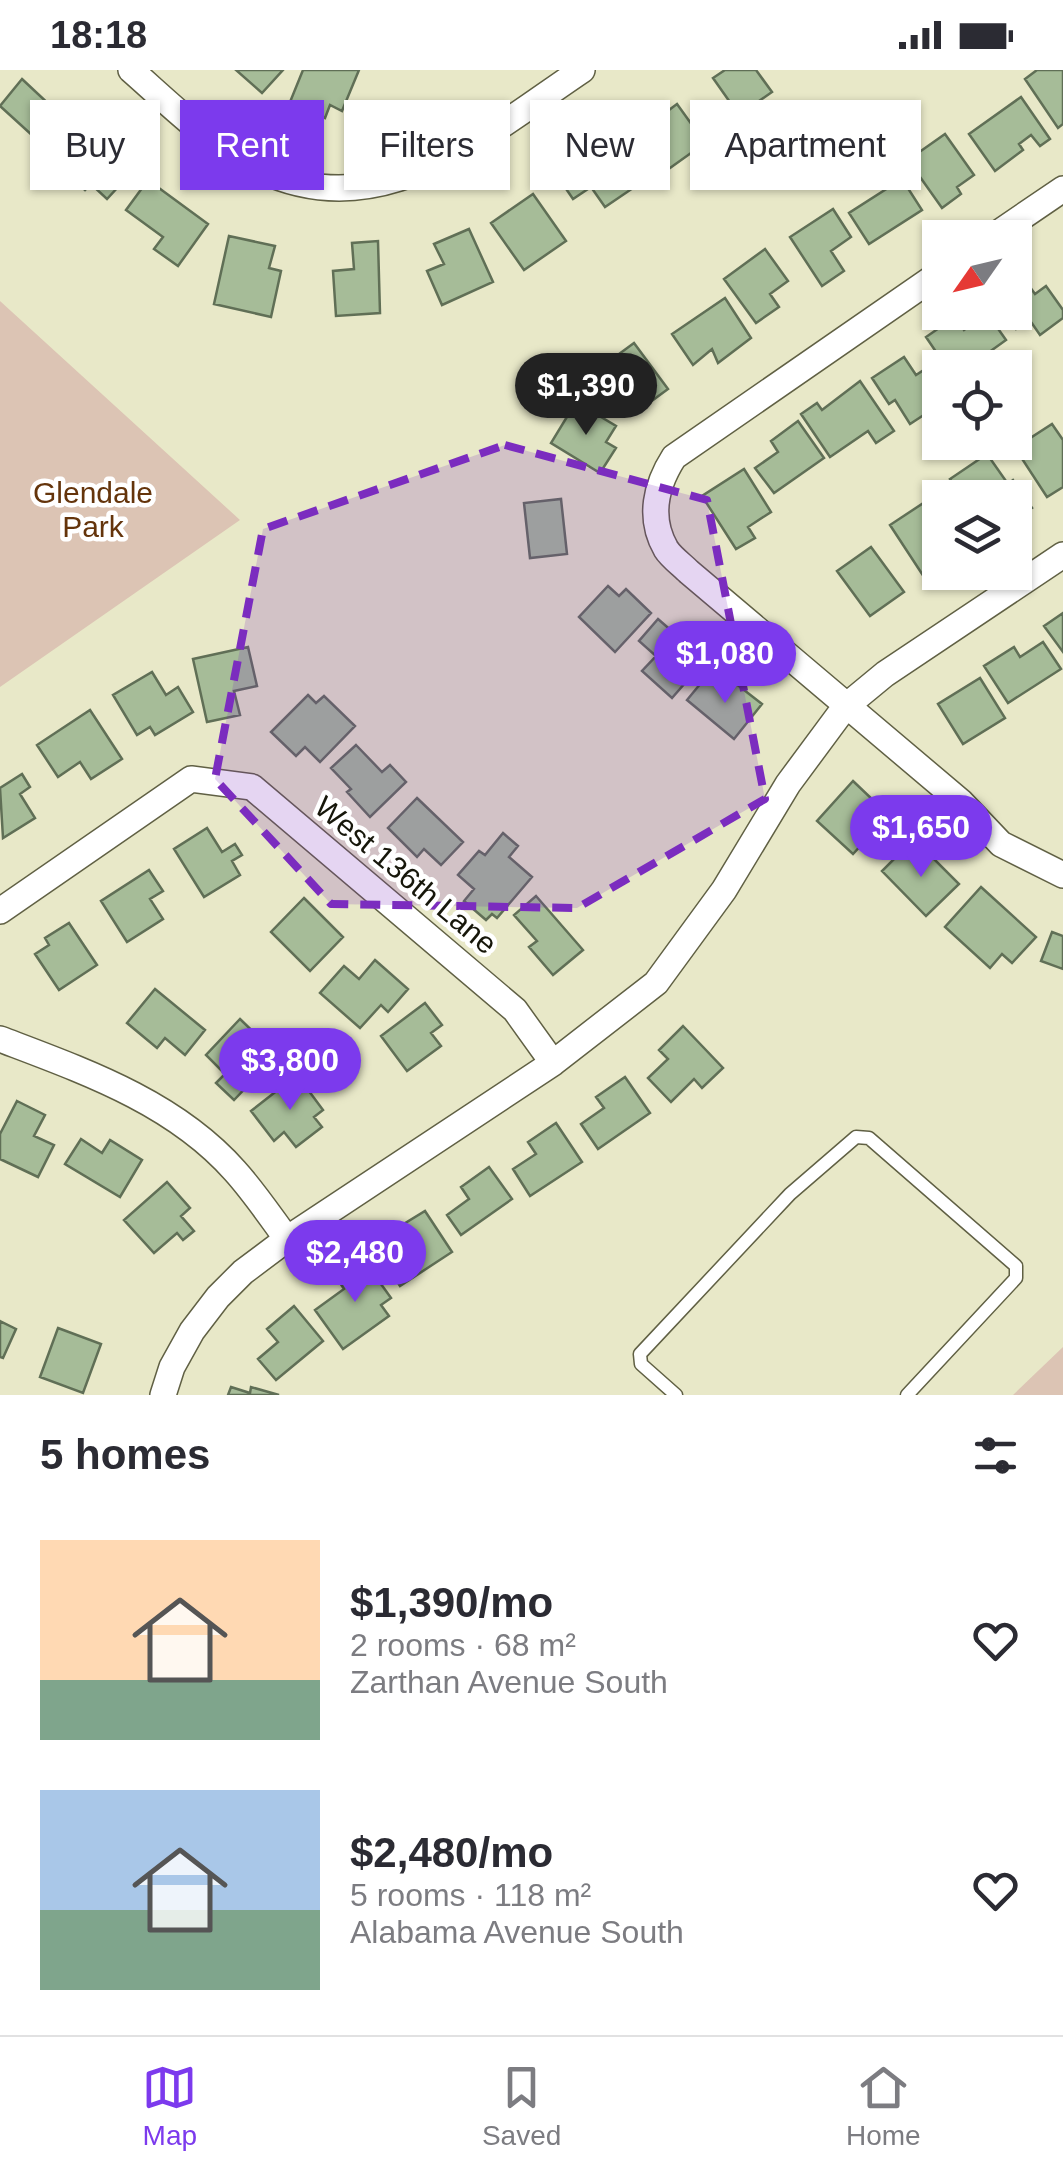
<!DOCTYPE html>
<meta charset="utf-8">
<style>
body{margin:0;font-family:Arial,sans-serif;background:#f7f7f7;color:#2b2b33;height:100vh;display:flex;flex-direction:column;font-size:38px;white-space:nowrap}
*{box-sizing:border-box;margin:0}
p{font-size:32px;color:#7c7c81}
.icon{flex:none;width:55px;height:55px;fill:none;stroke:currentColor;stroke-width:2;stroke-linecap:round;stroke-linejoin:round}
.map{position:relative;height:1325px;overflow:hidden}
.side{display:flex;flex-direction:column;background:#fff;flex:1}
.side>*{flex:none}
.banner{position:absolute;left:30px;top:30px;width:1005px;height:90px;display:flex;gap:20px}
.needle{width:65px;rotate:236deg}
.buttons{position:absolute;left:922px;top:150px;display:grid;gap:20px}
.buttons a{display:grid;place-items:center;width:110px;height:110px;border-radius:0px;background:#fff;box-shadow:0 2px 8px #0004;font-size:50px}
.price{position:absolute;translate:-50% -85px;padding:0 22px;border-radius:35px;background:#7c3aed;color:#fff;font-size:32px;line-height:65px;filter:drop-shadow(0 2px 5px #0008)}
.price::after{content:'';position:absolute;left:50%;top:60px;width:30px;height:22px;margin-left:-15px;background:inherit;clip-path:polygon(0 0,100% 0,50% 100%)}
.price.active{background:#222;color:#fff}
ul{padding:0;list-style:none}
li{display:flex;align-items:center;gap:30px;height:250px;padding:0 40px}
li span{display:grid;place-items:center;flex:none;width:280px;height:200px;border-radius:0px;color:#555}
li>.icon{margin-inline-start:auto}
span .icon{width:120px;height:120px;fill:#fffc;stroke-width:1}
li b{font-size:42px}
h2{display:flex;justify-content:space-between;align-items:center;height:120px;padding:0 40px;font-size:42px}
.tag{padding:0 35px;border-radius:0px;background:#fff;box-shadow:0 2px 8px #0004;font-size:35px;line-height:90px}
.tag.active{background:#7c3aed;color:#fff}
.status{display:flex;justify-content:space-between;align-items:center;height:70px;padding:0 50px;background:#fff;direction:ltr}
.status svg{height:28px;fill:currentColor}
.dock{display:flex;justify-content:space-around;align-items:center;height:140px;border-top:2px solid #e1e1e2;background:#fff;font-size:28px;color:#7c7c81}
.dock a{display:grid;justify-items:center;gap:5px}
.dock .active{color:#7c3aed}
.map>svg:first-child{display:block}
</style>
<div class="status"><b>18:18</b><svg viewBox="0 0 49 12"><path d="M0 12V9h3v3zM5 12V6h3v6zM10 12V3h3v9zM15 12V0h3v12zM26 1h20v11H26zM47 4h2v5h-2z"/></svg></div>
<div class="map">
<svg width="1063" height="1325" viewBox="0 0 1063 1325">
<rect width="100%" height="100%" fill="#e8e8c8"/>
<path fill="#dcc4b4" d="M0,231L240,450L0,617Z
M1063,1277V1325H1013Z"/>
<path fill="#a6bc98" stroke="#606f56" stroke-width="2.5" d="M236,0H283L262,23Z
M303,0H359L342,41L330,35L325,48L290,32Z
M725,0H756L772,22L739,45L713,8Z
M1037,0H1063V54L1058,58L1025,9Z
M22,9L68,52L45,77L0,36Z
M1021,27L1050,69L1040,76L1031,65L1019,74L1023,80L995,101L969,64Z
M677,34L705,73L663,103L630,56L655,38L661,46Z
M84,54L109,77L104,82L129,105L107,129L91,114L85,120L51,89Z
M945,64L974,105L957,117L961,124L942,138L908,90Z
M606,73L636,116L605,137L591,117L573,129L558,107Z
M902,109L922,140L869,174L849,143Z
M148,110L208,154L178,196L154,179L163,167L126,140Z
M533,124L566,171L524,200L491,153Z
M833,139L851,167L831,181L844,201L822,216L790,167Z
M469,159L493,212L442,235L427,201L444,194L434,174Z
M229,166L275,176L269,198L281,201L271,247L214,234Z
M378,171L380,243L336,246L333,201L354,199L352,173Z
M765,179L788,211L770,224L779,237L756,253L724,209Z
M1022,206L1035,224L1046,216L1063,240V248L1040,265L1029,249L1016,259L1004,242H1015V211Z
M725,228L751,268L718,293L712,279L693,295L672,264Z
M987,243L1006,270L967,298H947L926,267L955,247L964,260Z
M634,273L668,319L634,344L600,298Z
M904,287L916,305L930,296L940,312V344L936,337L910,354L895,330L889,334L872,308Z
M860,311L894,361L876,373L868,361L830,387L801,344L817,333L822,340Z
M576,332L616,356L606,372L616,378L600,403L551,373Z
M798,351L824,388L774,423L755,398L778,382L771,371Z
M1052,354L1063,370V417L1047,427L1015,378Z
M987,384L1008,414L1013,410L1032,438L1015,449V428H963L950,409Z
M744,399L771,442L748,457L755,468L736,479L702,426Z
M931,428L940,441V467L931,472L940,486V501L926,510L890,455Z
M561,429L567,484L530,488L524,433Z
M871,477L904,522L870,546L837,501Z
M608,516L619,526L626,519L651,543L615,582L579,547Z
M1063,543V582L1044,556Z
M658,549L705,590L672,628L642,601L656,586L639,571Z
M1043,572L1061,599L1008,633L984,596L1014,577L1020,587Z
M248,577L257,616L234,621L240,645L207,652L193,589Z
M152,602L166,625L178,617L193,642L155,665L150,657L137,665L113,625Z
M706,607L727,623L735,613L762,634L734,669L687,630Z
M980,608L1005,648L963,674L938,634Z
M308,625L316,633L324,626L355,656L320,692L305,677L296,686L271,662Z
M90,640L122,689L91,709L80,692L58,707L37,675Z
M356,675L382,702L390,695L406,712L370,747L347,722L351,719L331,698Z
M22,704L30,717L20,724L35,748L3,768L0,718Z
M853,711L873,730L869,734L885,749L853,784L817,751Z
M417,728L463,772L441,795L424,779L417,787L388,758Z
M207,758L222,782L235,774L242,785L232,791L240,805L204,827L174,779Z
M503,763L518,776L509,787L532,807L497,848L492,844L486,850L464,831L474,819L458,805L479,781L485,785Z
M907,776L922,791L929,784L959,814L926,846L882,801Z
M149,800L163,821L150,829L163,849L127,872L101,831Z
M981,817L1036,867L1012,893L1002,884L990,898L945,857Z
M536,826L583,880L553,905L529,877L537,871L514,845Z
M304,828L343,867L310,901L271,862Z
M69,853L97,895L59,920L35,884L49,875L45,868Z
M1052,862L1063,866V899L1041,891Z
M375,890L408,919L388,942L381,935L360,958L320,923L344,896L359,909Z
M155,919L205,960L185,985L165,968L157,978L127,953Z
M425,933L442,955L431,963L441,976L407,1001L381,966Z
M240,949L277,985L234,1030L216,1013L225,1004L206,985Z
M683,956L723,998L702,1018L694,1009L671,1032L648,1008L668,989L659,980Z
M297,1005L323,1040L314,1047L322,1057L296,1077L284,1062L274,1071L251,1041Z
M625,1007L650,1043L598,1079L581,1054L604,1038L596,1027Z
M17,1031L45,1045L34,1066L54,1075L38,1107L0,1089V1064Z
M556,1053L582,1092L530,1126L513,1099L536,1084L528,1072Z
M81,1069L102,1083L110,1070L142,1090L120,1127L65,1094Z
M489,1097L512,1129L461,1165L447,1145L469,1129L461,1117Z
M167,1112L190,1138L181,1146L194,1161L183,1170L177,1163L154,1183L124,1150Z
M425,1141L452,1182L400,1216L381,1187L402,1173L394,1160Z
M363,1189L391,1228L381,1235L389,1246L343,1279L315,1240L344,1219L337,1208Z
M294,1236L323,1271L276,1310L258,1289L278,1272L267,1259Z
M0,1251L16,1259L3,1288L0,1287Z
M58,1258L101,1274L83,1323L40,1307Z
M231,1317L250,1323L251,1317L279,1325H228Z"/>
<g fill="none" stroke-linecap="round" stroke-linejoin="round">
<defs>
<path id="lane" d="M676,1325L641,1294L640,1284L790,1124L856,1067L869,1068L1016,1196V1208L907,1325"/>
<path id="street" d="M131,0C165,30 199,63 237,87C369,169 476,71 582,0
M991,168L1063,119
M940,203L674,387C656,415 648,448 666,479C671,487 682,495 689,502L961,732L1001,774L1063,805
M0,841L191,709L252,717L515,940L553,993
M0,969C84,1001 174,1032 235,1101C254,1122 270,1146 287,1169
M163,1325L172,1297L192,1261L218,1227L243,1202L287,1169L553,993L656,913L724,820L788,714L845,637L885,604L1063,485"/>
</defs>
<use href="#lane" stroke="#606044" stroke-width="15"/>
<use href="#street" stroke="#606044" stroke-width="28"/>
<use href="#lane" stroke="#fff" stroke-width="12"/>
<use href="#street" stroke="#fff" stroke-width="25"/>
</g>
<path fill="#7b2cbf" fill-opacity="0.2" stroke="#7b2cbf" stroke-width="8" stroke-dasharray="20 12" stroke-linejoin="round" d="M505,375L707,430L765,729L577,838L331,834L215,709L263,459Z"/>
<g text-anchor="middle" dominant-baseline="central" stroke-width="9" stroke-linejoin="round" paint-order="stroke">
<g font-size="30" fill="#64340b" stroke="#fff">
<text x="93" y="422">Glendale<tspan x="93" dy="34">Park</tspan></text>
</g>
<g font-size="30" fill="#16160a" stroke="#fff">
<text transform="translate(406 805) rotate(40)">West 136th Lane</text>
</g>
</g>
</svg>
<div class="buttons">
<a><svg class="needle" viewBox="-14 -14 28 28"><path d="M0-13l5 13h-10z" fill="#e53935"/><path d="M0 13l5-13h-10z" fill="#7c7c81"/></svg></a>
<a><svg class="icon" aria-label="locate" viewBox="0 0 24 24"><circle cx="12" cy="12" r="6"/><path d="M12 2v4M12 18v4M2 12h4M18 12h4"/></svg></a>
<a><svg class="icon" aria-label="layers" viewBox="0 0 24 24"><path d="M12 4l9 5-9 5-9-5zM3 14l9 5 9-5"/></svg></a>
</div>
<b class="price active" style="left:586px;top:368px">$1,390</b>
<b class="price" style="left:725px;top:636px">$1,080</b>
<b class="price" style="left:921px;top:810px">$1,650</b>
<b class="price" style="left:290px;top:1043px">$3,800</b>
<b class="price" style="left:355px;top:1235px">$2,480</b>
<div class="banner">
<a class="tag">Buy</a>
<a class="tag active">Rent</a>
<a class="tag">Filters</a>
<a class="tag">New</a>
<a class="tag">Apartment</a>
</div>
</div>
<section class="side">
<h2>5 homes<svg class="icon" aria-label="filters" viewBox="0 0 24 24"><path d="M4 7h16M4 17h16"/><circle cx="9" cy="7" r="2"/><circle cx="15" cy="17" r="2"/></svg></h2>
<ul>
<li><span style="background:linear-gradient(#ffd9b3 70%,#7fa58c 0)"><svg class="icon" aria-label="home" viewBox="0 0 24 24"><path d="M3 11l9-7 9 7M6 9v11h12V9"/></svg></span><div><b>$1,390/mo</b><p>2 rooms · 68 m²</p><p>Zarthan Avenue South</p></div><svg class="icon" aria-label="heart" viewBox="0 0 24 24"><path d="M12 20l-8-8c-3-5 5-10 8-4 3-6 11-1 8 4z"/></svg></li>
<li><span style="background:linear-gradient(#a9c7e8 60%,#7fa58c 0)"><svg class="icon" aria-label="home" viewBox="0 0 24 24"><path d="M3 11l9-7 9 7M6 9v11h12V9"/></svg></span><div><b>$2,480/mo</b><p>5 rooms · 118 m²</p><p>Alabama Avenue South</p></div><svg class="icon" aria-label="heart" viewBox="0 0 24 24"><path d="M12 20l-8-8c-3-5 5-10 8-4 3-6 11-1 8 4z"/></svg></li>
</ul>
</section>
<nav class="dock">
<a class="active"><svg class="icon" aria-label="map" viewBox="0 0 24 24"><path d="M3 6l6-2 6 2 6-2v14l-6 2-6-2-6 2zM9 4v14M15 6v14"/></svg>Map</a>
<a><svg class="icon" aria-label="saved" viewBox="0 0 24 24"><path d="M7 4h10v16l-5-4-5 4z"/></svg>Saved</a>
<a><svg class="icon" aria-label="home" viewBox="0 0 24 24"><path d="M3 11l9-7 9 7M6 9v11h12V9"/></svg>Home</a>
</nav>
